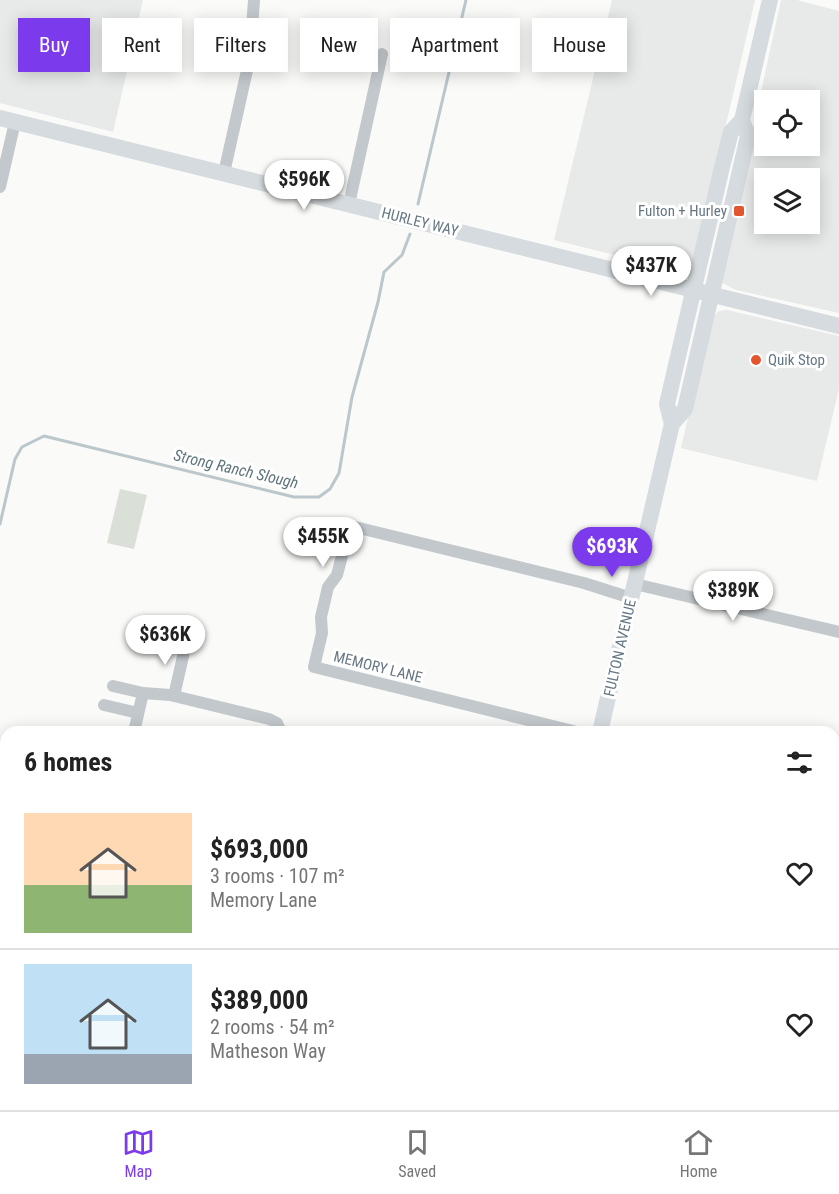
<!DOCTYPE html>
<meta charset="utf-8">
<style>
body{margin:0;font-family:"Roboto Condensed",sans-serif;background:#f6f6f6;color:#222;height:100vh;display:flex;flex-direction:column;font-size:22px;white-space:nowrap}
*{box-sizing:border-box;margin:0}
p{font-size:20px;color:#767676}
.icon{flex:none;width:33px;height:33px;fill:none;stroke:currentColor;stroke-width:2;stroke-linecap:round;stroke-linejoin:round}
.map{position:relative;flex:1;overflow:hidden}
.side{position:absolute;left:0px;top:726px;width:840px;height:384px;display:flex;flex-direction:column;background:#fff;border-radius:18px 18px 0 0;box-shadow:0 3px 15px #0003}
.side>*{flex:none}
.guide{position:absolute;left:18px;top:18px;width:804px;height:54px;display:flex;gap:12px}
.fabs{position:absolute;left:754px;top:90px;display:grid;gap:12px}
.fabs a{display:grid;place-items:center;width:66px;height:66px;border-radius:0px;background:#fff;box-shadow:0 3px 15px #0003;font-size:30px}
.price{position:absolute;translate:-50% -51px;padding:0 14px;border-radius:21px;background:#fff;color:#222;font-size:20px;line-height:39px;filter:drop-shadow(0 2px 3px #0008)}
.price::after{content:'';position:absolute;left:50%;top:36px;width:18px;height:14px;margin-left:-9px;background:inherit;clip-path:polygon(0 0,100% 0,50% 100%)}
.price.current{background:#7c3aed;color:#fff}
ul{padding:0;list-style:none}
li{display:flex;align-items:center;gap:18px;height:150px;padding:0 24px}
li+li{border-top:2px solid #e0e0e0}
li span{display:grid;place-items:center;flex:none;width:168px;height:120px;border-radius:0px;color:#555}
li>.icon{margin-inline-start:auto}
span .icon{width:72px;height:72px;fill:#fffc;stroke-width:1}
li b{font-size:26px}
h2{display:flex;justify-content:space-between;align-items:center;height:72px;padding:0 24px;font-size:26px}
.pill{padding:0 21px;border-radius:0px;background:#fff;box-shadow:0 3px 15px #0003;font-size:21px;line-height:54px}
.pill.current{background:#7c3aed;color:#fff}
.dock{display:flex;justify-content:space-around;align-items:center;height:84px;border-top:2px solid #e0e0e0;background:#fff;font-size:16px;color:#767676}
.dock a{display:grid;justify-items:center;gap:3px}
.dock .current{color:#7c3aed}
.map>svg:first-child{display:block}
</style>
<div class="map">
<svg width="839" height="1110" viewBox="0 0 839 1110">
<rect width="100%" height="100%" fill="#fafaf8"/>
<path fill="#e8e9e9" fill-rule="evenodd" d="M0,0H143L113,132L0,103Z
M612,0H755L694,262L684,272L554,240Z
M781,0H797L839,11V313L736,290L722,283L726,252ZM765,100H810V146H765ZM765,178H810V224H765Z
M727,310L839,336V389L817,481L681,448L710,320L719,311Z"/>
<path fill="#dadfd7" d="M120,489L147,495L134,549L107,543Z"/>
<g fill="none" stroke-linecap="round" stroke-linejoin="round">
<path stroke="#bbc7cb" stroke-width="3" d="M418,204L466,0
M0,524L15,459L22,447L44,436L294,497H319L330,489L339,473L352,397L378,302L384,272L402,255L410,234"/>
<path stroke="#c3c8cc" stroke-width="12" d="M224,173L250,57L254,0
M0,187L15,122
M349,204L382,54
M635,584L839,632
M113,686L143,693
M174,696L186,643
M104,705L138,713
M134,732L143,693L170,695L269,719L277,723L281,732
M577,732L314,667L322,633L321,617L328,587L337,575L348,533L355,527L584,583L631,598
M834,763L839,765
M834,884L839,885
M834,952L839,954
M834,1078L839,1056
M130,1110L131,1104
M827,1110L828,1104"/>
<path stroke="#d6dbdf" stroke-width="16" d="M0,118L839,326
M672,424L685,409L748,136L742,120
M600,732L672,424L667,404L722,167L731,132L742,120L770,0
M513,1110L514,1104"/>
</g>
<g fill="#e4572e" stroke="#fff" stroke-width="2">
<rect x="733" y="205" width="12" height="12" rx="3"/>
<circle cx="756" cy="360" r="6"/>
</g>
<g text-anchor="middle" dominant-baseline="central" stroke-width="6" stroke-linejoin="round" paint-order="stroke">
<g font-size="15" fill="#657683" stroke="#fff" text-anchor="end">
<text x="727" y="211">Fulton + Hurley</text>
<text x="768" y="360" text-anchor="start">Quik Stop</text>
</g>
<g font-size="15" fill="#657683" stroke="#fff">
<text transform="translate(420 222) rotate(14)">HURLEY WAY</text>
<text transform="translate(620 648) rotate(-77)">FULTON AVENUE</text>
<text transform="translate(378 667) rotate(14)">MEMORY LANE</text>
</g>
<g font-size="16" font-style="italic" fill="#60757c" stroke="#fff">
<text transform="translate(236 469) rotate(13)">Strong Ranch Slough</text>
</g>
</g>
</svg>
<div class="fabs">
<a><svg class="icon" aria-label="locate" viewBox="0 0 24 24"><circle cx="12" cy="12" r="6"/><path d="M12 2v4M12 18v4M2 12h4M18 12h4"/></svg></a>
<a><svg class="icon" aria-label="layers" viewBox="0 0 24 24"><path d="M12 4l9 5-9 5-9-5zM3 14l9 5 9-5"/></svg></a>
</div>
<b class="price" style="left:304px;top:211px">$596K</b>
<b class="price" style="left:651px;top:297px">$437K</b>
<b class="price" style="left:323px;top:568px">$455K</b>
<b class="price current" style="left:612px;top:578px">$693K</b>
<b class="price" style="left:733px;top:622px">$389K</b>
<b class="price" style="left:165px;top:666px">$636K</b>
<div class="guide">
<a class="pill current">Buy</a>
<a class="pill">Rent</a>
<a class="pill">Filters</a>
<a class="pill">New</a>
<a class="pill">Apartment</a>
<a class="pill">House</a>
</div>
<section class="side">
<h2>6 homes<svg class="icon" aria-label="filters" viewBox="0 0 24 24"><path d="M4 7h16M4 17h16"/><circle cx="9" cy="7" r="2"/><circle cx="15" cy="17" r="2"/></svg></h2>
<ul>
<li><span style="background:linear-gradient(#ffd9b3 60%,#8fb573 0)"><svg class="icon" aria-label="home" viewBox="0 0 24 24"><path d="M3 11l9-7 9 7M6 9v11h12V9"/></svg></span><div><b>$693,000</b><p>3 rooms · 107 m²</p><p>Memory Lane</p></div><svg class="icon" aria-label="heart" viewBox="0 0 24 24"><path d="M12 20l-8-8c-3-5 5-10 8-4 3-6 11-1 8 4z"/></svg></li>
<li><span style="background:linear-gradient(#bfe0f5 75%,#9aa5b1 0)"><svg class="icon" aria-label="home" viewBox="0 0 24 24"><path d="M3 11l9-7 9 7M6 9v11h12V9"/></svg></span><div><b>$389,000</b><p>2 rooms · 54 m²</p><p>Matheson Way</p></div><svg class="icon" aria-label="heart" viewBox="0 0 24 24"><path d="M12 20l-8-8c-3-5 5-10 8-4 3-6 11-1 8 4z"/></svg></li>
</ul>
</section>
</div>
<nav class="dock">
<a class="current"><svg class="icon" aria-label="map" viewBox="0 0 24 24"><path d="M3 6l6-2 6 2 6-2v14l-6 2-6-2-6 2zM9 4v14M15 6v14"/></svg>Map</a>
<a><svg class="icon" aria-label="saved" viewBox="0 0 24 24"><path d="M7 4h10v16l-5-4-5 4z"/></svg>Saved</a>
<a><svg class="icon" aria-label="home" viewBox="0 0 24 24"><path d="M3 11l9-7 9 7M6 9v11h12V9"/></svg>Home</a>
</nav>
